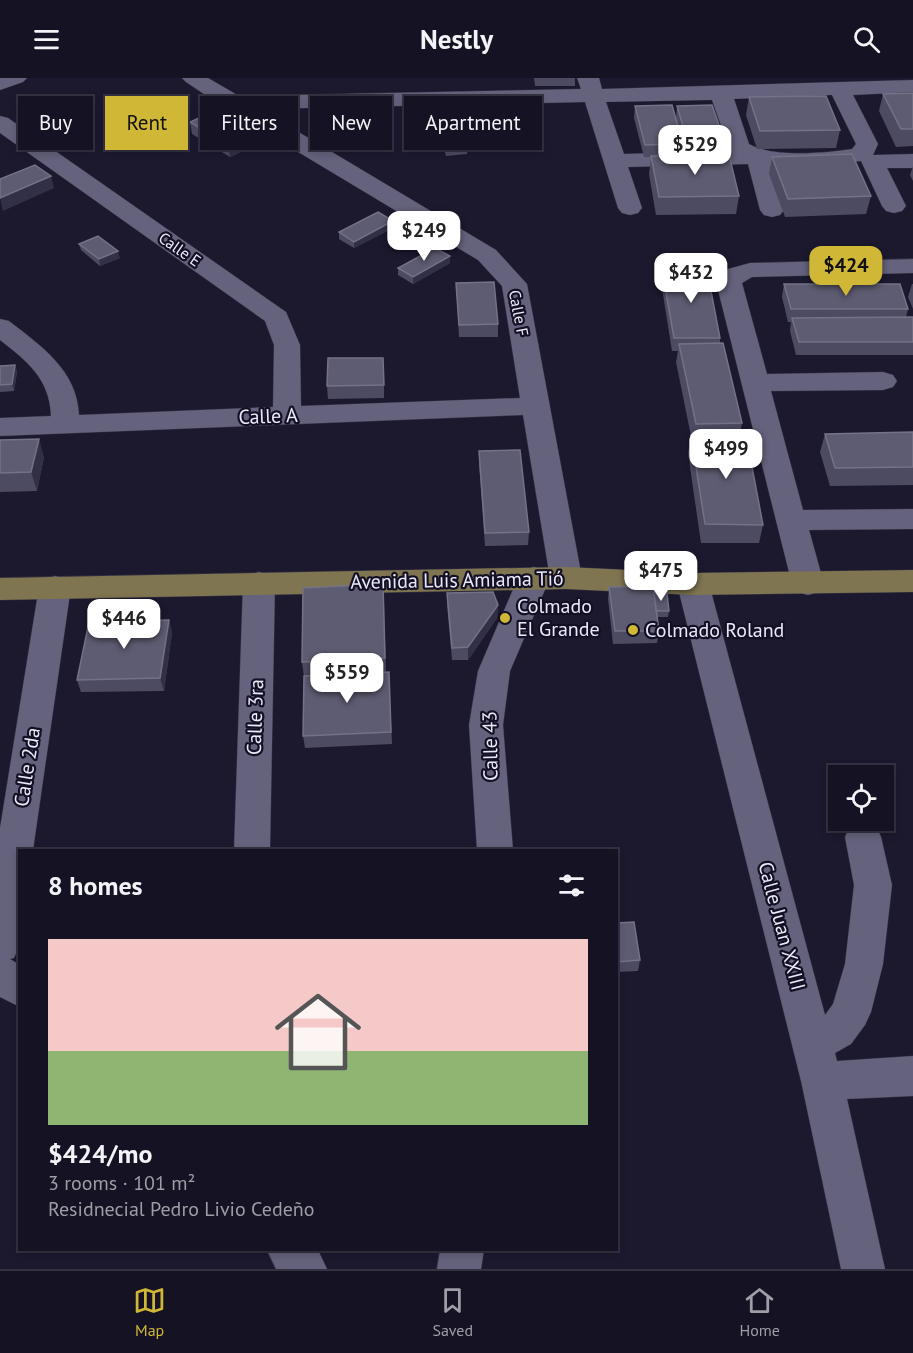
<!DOCTYPE html>
<meta charset="utf-8">
<style>
body{margin:0;font-family:"PT Sans",sans-serif;background:#1e1c2b;color:#f1f3f6;height:100vh;display:flex;flex-direction:column;font-size:22px;white-space:nowrap}
*{box-sizing:border-box;margin:0}
p{font-size:20px;color:#9d9ea6}
.icon{flex:none;width:33px;height:33px;fill:none;stroke:currentColor;stroke-width:2;stroke-linecap:round;stroke-linejoin:round}
.map{position:relative;flex:1;overflow:hidden}
.panel{position:absolute;left:18px;top:771px;width:600px;height:402px;display:flex;flex-direction:column;background:#151323;border-radius:0px;box-shadow:0 3px 9px #0003,0 0 0 2px #343241}
.panel>*{flex:none}
.hud{position:absolute;left:18px;top:18px;width:600px;height:54px;display:flex;gap:12px}
.buttons{position:absolute;left:828px;top:687px;display:grid;gap:12px}
.buttons a{display:grid;place-items:center;width:66px;height:66px;border-radius:0px;background:#151323;box-shadow:0 3px 9px #0003,0 0 0 2px #343241;font-size:30px}
.price{position:absolute;translate:-50% -51px;padding:0 14px;border-radius:12px;background:#fff;color:#222;font-size:20px;line-height:39px;filter:drop-shadow(0 2px 3px #0008)}
.price::after{content:'';position:absolute;left:50%;top:36px;width:18px;height:14px;margin-left:-9px;background:inherit;clip-path:polygon(0 0,100% 0,50% 100%)}
.price.on{background:#d0b736;color:#111}
ul{padding:0;list-style:none}
li{display:grid;align-content:center;gap:12px;height:318px;padding:0 30px}
li+li{border-top:2px solid #343241}
li span{display:grid;place-items:center;height:186px;border-radius:0px;color:#555}
li>.icon{margin-inline-start:auto}
span .icon{width:108px;height:108px;fill:#fffc;stroke-width:1}
li b{font-size:26px}
h2{display:flex;justify-content:space-between;align-items:center;height:72px;padding:0 30px;font-size:26px}
.pill{padding:0 21px;border-radius:0px;background:#151323;box-shadow:0 3px 9px #0003,0 0 0 2px #343241;font-size:21px;line-height:54px}
.pill.on{background:#d0b736;color:#111}
header{display:flex;justify-content:space-between;align-items:center;height:78px;padding:0 30px;background:#151323;font-size:27px;font-weight:700}
.dock{display:flex;justify-content:space-around;align-items:center;height:84px;border-top:2px solid #343241;background:#151323;font-size:16px;color:#9d9ea6}
.dock a{display:grid;justify-items:center;gap:3px}
.dock .on{color:#d0b736}
.map>svg:first-child{display:block}
</style>
<header><svg class="icon" aria-label="menu" viewBox="0 0 24 24"><path d="M4 6h16M4 12h16M4 18h16"/></svg>Nestly<svg class="icon" aria-label="search" viewBox="0 0 24 24"><circle cx="10" cy="10" r="6"/><path d="M15 15l6 6"/></svg></header>
<div class="map">
<svg width="913" height="1191" viewBox="0 0 913 1191">
<rect width="100%" height="100%" fill="#1c192f"/>
<g fill="none" stroke-linecap="round" stroke-linejoin="round">
<defs>
<path id="minor" d="M0,0H27L23,4L0,12Z
M182,0H208L239,18L581,11L577,0H599L602,11L913,2V14L853,17L878,66L873,77L913,76V90H887L906,128L902,133L894,135L886,133L882,128L861,83L806,88L771,87L784,132L780,137L772,139L764,137L760,132L748,86L628,89L642,130L638,135L630,137L622,135L618,130L585,24L260,31L496,172L527,206L582,500L577,508L566,511L555,508L550,500L523,337L0,358V340L51,338C50,301 27,283 0,262V241L9,243C41,268 77,292 79,337L273,329L274,267L265,243L0,55V38L8,40L286,234L300,267L301,328L520,320L502,208L478,182L225,30L186,4ZM832,17L856,66L852,71C825,75 773,80 749,66L734,21ZM712,22L730,73L624,76L606,24Z
M913,181V195L752,199L742,205L767,296L883,294L893,297L897,303L893,309L883,312L771,313L803,432L913,431V451L809,452L824,506L819,514L808,517L797,514L792,506L716,204L728,191L750,185Z
M534,489L545,492L550,500L510,593L503,647L513,772H477L469,647L478,593L518,500L523,492Z
M259,494L270,497L275,505L270,772H234L243,505L248,497Z
M693,495L704,498L709,506L825,937L833,926L845,886L854,807L845,759L850,748L863,744L876,748L881,759L892,807L883,886L871,934L865,947L851,966L835,975L837,983L913,978V1018L847,1021L885,1191H841L801,1003L677,506L682,498Z
M55,498L66,501L71,509L33,772H20V866L14,880L10,881L20,887V929L0,919V750L39,509L44,501Z
M267,1172H318L327,1191H276Z
M440,1172H484L481,1191H437Z"/>
<path id="major" d="M566,489L693,495L913,492V514L693,517L566,511L0,522V500Z"/>
</defs>
<use href="#minor" stroke="#343243" stroke-width="1"/>
<use href="#major" stroke="#343243" stroke-width="1"/>
<use href="#minor" fill="#64627c" fill-rule="evenodd"/>
<use href="#major" fill="#807551" fill-rule="evenodd"/>
</g>
<path fill="#4d4b62" d="M534,0H575V8H535Z
M913,15V68L896,69L879,33L883,16Z
M749,19L840,52L836,70L757,71L746,37Z
M435,27L468,64L467,76L446,78L436,40Z
M635,28L683,66L681,78L739,118L736,136L656,137L649,96L651,79H644L634,40Z
M677,28L724,61L722,73L686,74L676,40Z
M190,44L256,67L230,79L192,56Z
M772,79L871,118L866,136L785,139L769,96Z
M913,88V103L910,97Z
M393,143V150L354,170L339,161V154Z
M79,166L120,180L100,188L81,172Z
M450,185L413,206L398,197V190Z
M662,192L720,260V265L742,345L740,357L763,447L759,465H701L688,375L691,358L676,284L678,273H672L661,204Z
M456,205L498,246V259H459Z
M784,206L908,231L906,239H913V277H796L790,253L791,244H788L782,219Z
M912,206H913V231L908,219Z
M15,287L17,294L14,313L0,314V288Z
M384,292V320L328,321L327,308Z
M913,354V407L830,408L820,374L825,356Z
M0,362L44,379L37,413L0,414Z
M479,373L529,454L528,467L485,468L479,386Z
M609,509L654,515L669,533L668,539H657L659,553L657,565L613,566L608,521Z
M447,515L498,527L497,540L468,582H452L447,527Z
M384,525L386,594H389L392,666L305,670L303,658L304,599L302,584Z
M169,542L172,555L164,613L81,614L77,602Z
M616,845L640,882L638,893L616,894Z"/>
<path fill="#323047" d="M254,55L256,67L230,79L228,67Z
M51,98L54,110L3,133L0,120Z
M393,143V150L354,170V164Z
M118,173L120,180L100,188L99,181Z
M450,178V185L413,206V199Z
M15,287L17,294L14,313L12,306Z
M39,361L44,379L37,413L31,394Z
M498,527L497,540L468,582V569Z
M169,542L172,555L164,613L160,600Z"/>
<path fill="#5e5c72" stroke="#747287" stroke-width="1.5" d="M913,15V51H901L883,16Z
M826,18L840,52L760,53L749,19Z
M456,26L468,64L446,65L435,27Z
M672,27L683,66L645,67L635,28Z
M712,27L724,61L687,62L677,28Z
M216,32L254,55L228,67L190,44Z
M852,76L871,118L788,121L772,79Z
M729,77L739,118L659,119L651,78Z
M35,87L51,98L0,120V101Z
M378,134L393,143L354,164L339,154Z
M98,158L118,173L99,181L79,166Z
M435,170L450,178L413,199L398,190Z
M662,192H707L720,260H674Z
M494,204L498,246L459,247L456,205Z
M784,206H900L908,231H791Z
M913,239V264H799L792,240Z
M723,265L742,345L696,346L679,266Z
M328,280H383L384,307L327,308Z
M15,287L12,306L0,307V288Z
M913,354V389L835,390L825,356Z
M691,357H746L763,447L705,446Z
M39,361L31,394L0,395V362Z
M520,372L529,454L485,455L479,373Z
M383,506L385,580L302,584L303,510Z
M653,508L659,553H615L609,509Z
M493,514L498,527L468,569L452,570L447,515Z
M654,515H667L669,533H656Z
M169,542L160,600L77,602L89,544Z
M389,594L391,654L303,658L304,598Z
M634,844L640,882L616,884V845Z"/>
<g fill="#d0b736" stroke="#131025" stroke-width="2">
<circle cx="505" cy="540" r="6"/>
<circle cx="633" cy="552" r="6"/>
</g>
<g text-anchor="middle" dominant-baseline="central" stroke-width="4.5" stroke-linejoin="round" paint-order="stroke">
<g font-size="16" fill="#eae9f8" stroke="#131025">
<text transform="translate(180 171) rotate(35)">Calle E</text>
<text transform="translate(519 235) rotate(79)">Calle F</text>
</g>
<g font-size="20" fill="#eae9f8" stroke="#131025">
<text transform="translate(268 338) rotate(-2)">Calle A</text>
<text transform="translate(457 502) rotate(-1)">Avenida Luis Amiama Tió</text>
<text transform="translate(255 639) rotate(-88)">Calle 3ra</text>
<text transform="translate(490 668) rotate(-91)">Calle 43</text>
<text transform="translate(27 689) rotate(-81)">Calle 2da</text>
<text transform="translate(782 848) rotate(75)">Calle Juan XXIII</text>
</g>
<g font-size="20" fill="#eae9f8" stroke="#131025" text-anchor="start">
<text x="517" y="528">Colmado<tspan x="517" dy="23">El Grande</tspan></text>
<text x="645" y="552">Colmado Roland</text>
</g>
</g>
</svg>
<div class="buttons">
<a><svg class="icon" aria-label="locate" viewBox="0 0 24 24"><circle cx="12" cy="12" r="6"/><path d="M12 2v4M12 18v4M2 12h4M18 12h4"/></svg></a>
</div>
<b class="price" style="left:695px;top:98px">$529</b>
<b class="price" style="left:424px;top:184px">$249</b>
<b class="price on" style="left:846px;top:219px">$424</b>
<b class="price" style="left:691px;top:226px">$432</b>
<b class="price" style="left:726px;top:402px">$499</b>
<b class="price" style="left:661px;top:524px">$475</b>
<b class="price" style="left:124px;top:572px">$446</b>
<b class="price" style="left:347px;top:626px">$559</b>
<div class="hud">
<a class="pill">Buy</a>
<a class="pill on">Rent</a>
<a class="pill">Filters</a>
<a class="pill">New</a>
<a class="pill">Apartment</a>
</div>
<section class="panel">
<h2>8 homes<svg class="icon" aria-label="filters" viewBox="0 0 24 24"><path d="M4 7h16M4 17h16"/><circle cx="9" cy="7" r="2"/><circle cx="15" cy="17" r="2"/></svg></h2>
<ul>
<li><span style="background:linear-gradient(#f6c9c9 60%,#8fb573 0)"><svg class="icon" aria-label="home" viewBox="0 0 24 24"><path d="M3 11l9-7 9 7M6 9v11h12V9"/></svg></span><div><b>$424/mo</b><p>3 rooms · 101 m²</p><p>Residnecial Pedro Livio Cedeño</p></div></li>
</ul>
</section>
</div>
<nav class="dock">
<a class="on"><svg class="icon" aria-label="map" viewBox="0 0 24 24"><path d="M3 6l6-2 6 2 6-2v14l-6 2-6-2-6 2zM9 4v14M15 6v14"/></svg>Map</a>
<a><svg class="icon" aria-label="saved" viewBox="0 0 24 24"><path d="M7 4h10v16l-5-4-5 4z"/></svg>Saved</a>
<a><svg class="icon" aria-label="home" viewBox="0 0 24 24"><path d="M3 11l9-7 9 7M6 9v11h12V9"/></svg>Home</a>
</nav>
